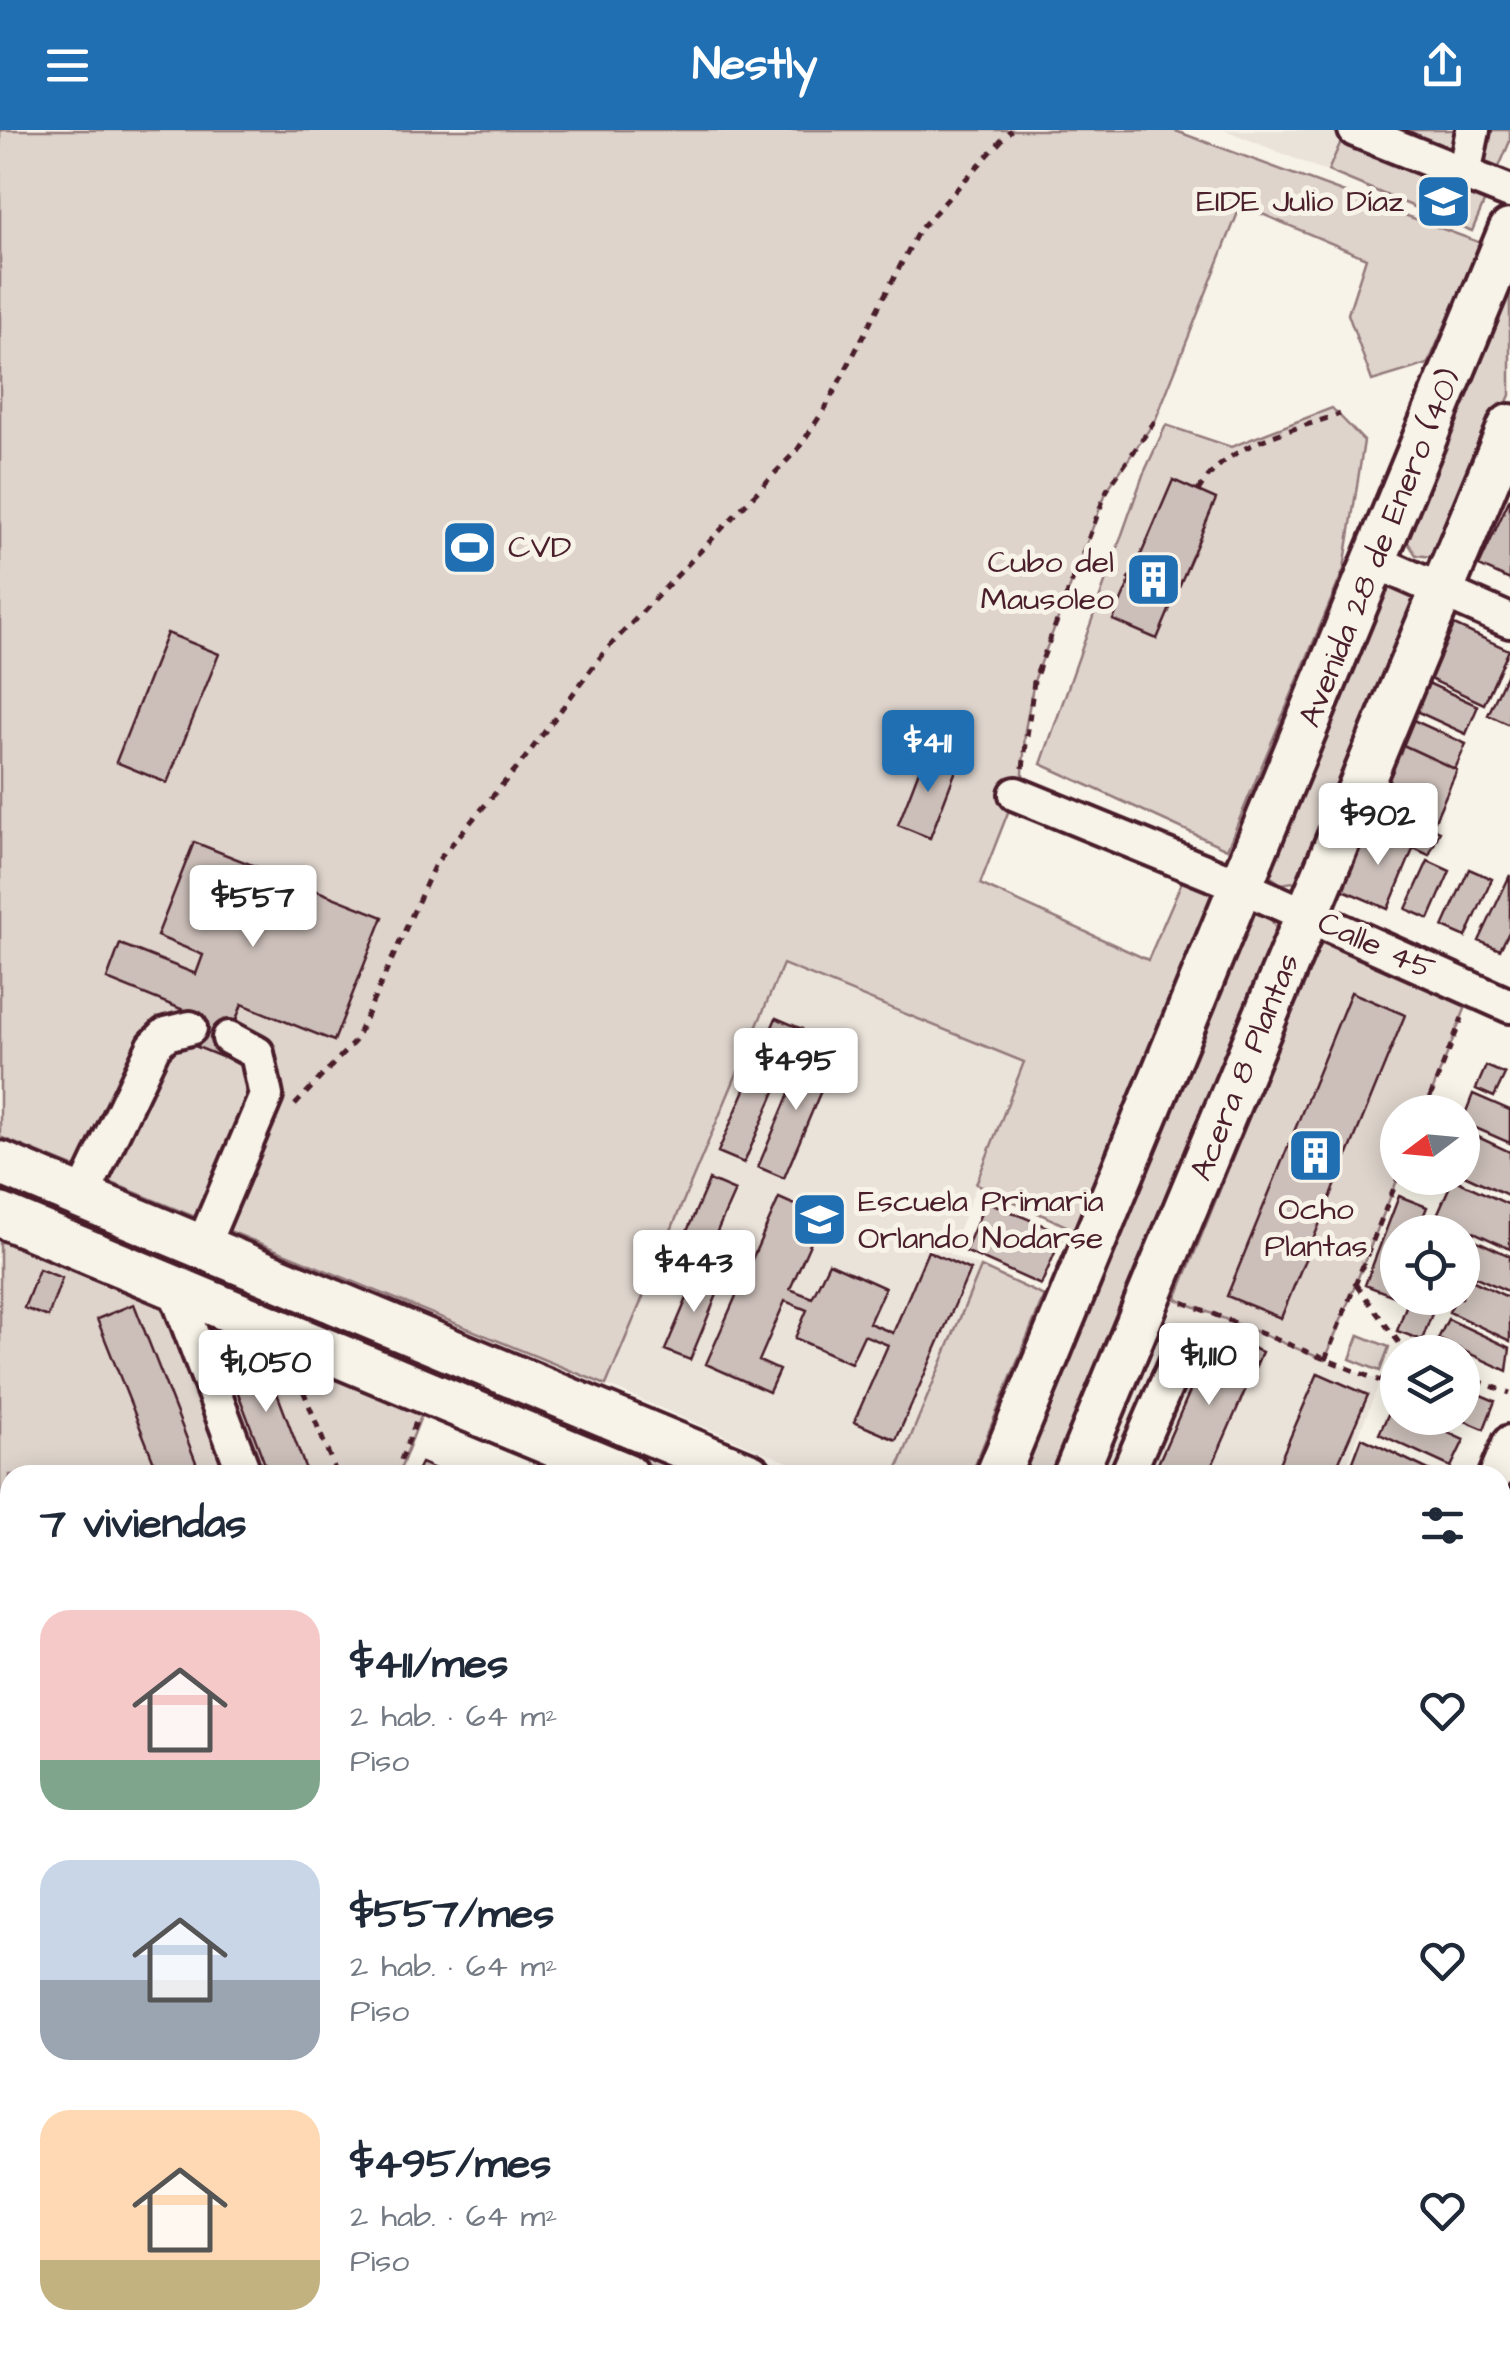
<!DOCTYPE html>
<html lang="es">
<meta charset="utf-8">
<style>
body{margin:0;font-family:"Architects Daughter",sans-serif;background:#f2f2f3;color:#1f2937;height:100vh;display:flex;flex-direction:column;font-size:38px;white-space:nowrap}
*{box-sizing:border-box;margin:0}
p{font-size:32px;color:#747a83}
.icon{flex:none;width:55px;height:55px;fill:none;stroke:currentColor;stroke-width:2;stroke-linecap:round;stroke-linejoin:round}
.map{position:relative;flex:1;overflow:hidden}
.sheet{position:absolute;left:0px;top:1335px;width:1510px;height:892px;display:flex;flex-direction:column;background:#fff;border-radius:30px 30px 0 0;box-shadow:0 5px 25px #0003}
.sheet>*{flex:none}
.needle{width:65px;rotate:254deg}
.buttons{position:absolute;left:1380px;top:965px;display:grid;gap:20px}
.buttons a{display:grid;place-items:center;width:100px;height:100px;border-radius:50%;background:#fff;box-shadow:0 5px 25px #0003;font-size:50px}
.price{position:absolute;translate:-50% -85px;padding:0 22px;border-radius:10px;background:#fff;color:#222;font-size:32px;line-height:65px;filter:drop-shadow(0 2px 5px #0008)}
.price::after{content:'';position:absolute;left:50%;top:60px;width:30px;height:22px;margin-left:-15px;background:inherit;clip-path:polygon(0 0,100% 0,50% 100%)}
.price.active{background:#1f6fb2;color:#fff}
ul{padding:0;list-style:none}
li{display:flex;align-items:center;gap:30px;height:250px;padding:0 40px}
li span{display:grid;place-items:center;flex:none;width:280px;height:200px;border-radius:30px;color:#555}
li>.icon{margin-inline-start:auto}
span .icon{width:120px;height:120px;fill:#fffc;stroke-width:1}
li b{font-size:42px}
h2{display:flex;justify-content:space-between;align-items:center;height:120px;padding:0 40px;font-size:42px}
header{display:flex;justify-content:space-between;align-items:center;height:130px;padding:0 40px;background:#1f6fb2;color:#fff;font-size:45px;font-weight:800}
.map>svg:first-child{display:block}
</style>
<header><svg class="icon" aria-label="menu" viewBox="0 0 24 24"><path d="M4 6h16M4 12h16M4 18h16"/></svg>Nestly<svg class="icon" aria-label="share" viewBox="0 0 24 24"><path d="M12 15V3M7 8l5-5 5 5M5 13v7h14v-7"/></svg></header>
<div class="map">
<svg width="1510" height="2226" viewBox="0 0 1510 2226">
<rect width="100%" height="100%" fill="#f7f3e8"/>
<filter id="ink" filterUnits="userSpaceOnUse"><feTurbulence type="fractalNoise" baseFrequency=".01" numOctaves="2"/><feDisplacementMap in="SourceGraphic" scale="20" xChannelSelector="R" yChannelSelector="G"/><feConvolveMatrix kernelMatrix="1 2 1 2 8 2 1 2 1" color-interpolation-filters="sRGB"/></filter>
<g filter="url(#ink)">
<path fill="#eae3da" d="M1225,0H1510V14L1472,101Z
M782,833L1025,933L949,1124L981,1137L895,1345H818L606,1255Z
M1176,1169L1380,1251L1343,1345H1102Z"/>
<path fill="#ded4cc" stroke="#947a7c" stroke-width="2.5" d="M0,0H1173L1481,113L1428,234L1372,251L1348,184L1366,128L1241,75L1155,291L1107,360L1034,551L1025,600L1023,644L980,754L1148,830L1189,735L1223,748L1079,1102L976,1054L1024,932L783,834L606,1255L0,1007Z
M1346,0H1510V11L1472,101L1328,41Z
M1510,156V265L1443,422L1431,427L1416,425L1403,405Z
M1332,278L1364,311L1344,439L1227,719L1041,634L1143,345L1166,295L1231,317Z
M1391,454L1413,464L1417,477L1300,751L1281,754L1267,744L1378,461Z
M1254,783L1268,784L1280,806L1063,1345H1016L1244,792Z
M1320,811L1467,874L1424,982H1398V1048L1325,1230L1176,1169Z
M17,1062L700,1345H674L13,1070Z
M0,1104L425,1276L398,1345H10V1436L0,1432Z
M981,1137L1044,1166L971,1345H895Z
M1359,1205L1389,1217L1380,1241L1350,1229Z
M0,1492L10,1496V1805L0,1801Z
M1500,1533L1510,1537V1598L1500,1620Z
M0,1848L10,1852V2186L0,2181Z
M88,2218H606L602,2226H108Z"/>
<path fill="#ccbfb9" stroke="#4a1f2b" stroke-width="2.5" d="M1173,350L1216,369L1157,509L1113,490Z
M1510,368V450L1479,436Z
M1150,439L1164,445L1157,461L1143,454Z
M1454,495L1509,520L1484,574L1430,549Z
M167,503L219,524L167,653L116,632Z
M1510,537V595L1488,585Z
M1428,553L1478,576L1466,604L1416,581Z
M1411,589L1466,614L1455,639L1401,614Z
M1401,614L1457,640L1435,690L1378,664Z
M926,622L958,635L930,708L898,695Z
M1378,673L1440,701L1429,725L1367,697Z
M1367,697L1414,717L1388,779L1341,759Z
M194,712L383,787L334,911L242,874L222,927L185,912L196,885L107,849L120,814L196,844L203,825L157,806Z
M1428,731L1450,741L1429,789L1406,779Z
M1469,739L1492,749L1466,807L1443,797Z
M1510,745V800L1500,820L1479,811Z
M1351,862L1405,885L1281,1188L1227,1166Z
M776,888L802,899L744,1033L718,1022Z
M808,919L834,930L784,1048L758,1037Z
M1486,936L1505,944L1494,967L1476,959Z
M1473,964L1510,980V1013L1462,992Z
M1478,1007L1510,1022V1066L1462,1044Z
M1453,1049L1510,1075V1119L1437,1085Z
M709,1050L735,1061L707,1124L682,1113Z
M1399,1066L1427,1077L1417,1102H1398L1394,1166L1365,1155Z
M779,1068L822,1087L790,1159L812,1168L829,1133L885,1158L869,1193L893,1203L928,1121L970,1140L896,1310L854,1292L888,1215L864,1205L851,1233L795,1208L807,1180L785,1171L759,1231L779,1240L769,1262L706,1234Z
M986,1071L1063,1104L1041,1155L965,1121Z
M1462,1104L1510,1126V1162L1462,1141Z
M39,1139L62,1148L48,1187L24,1178Z
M699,1140L723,1150L690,1230L665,1220Z
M1465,1147L1510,1168V1211L1449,1182L1456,1168H1462Z
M1409,1168H1438L1422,1210L1397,1201Z
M134,1174L201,1345H159L97,1189Z
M1448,1189L1510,1218L1507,1241L1438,1209Z
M1216,1202L1262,1222L1208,1345H1153Z
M260,1218L308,1345H269L226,1231Z
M1318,1243L1368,1265L1333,1345H1274Z
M1462,1257L1495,1271L1484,1299L1458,1288H1462Z
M1392,1276L1398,1279V1288H1416L1464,1310L1451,1337L1379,1304Z
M1362,1308L1439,1345H1368L1351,1337Z
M421,1333L449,1345H415Z
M1500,1416L1510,1420V1457L1500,1452Z
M1500,1474L1510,1478V1527L1500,1522Z
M0,1513L10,1517L9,1554L0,1550Z
M0,1736L10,1740V1779L0,1775Z
M1500,1747L1510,1751V1822L1504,1837L1500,1836Z
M1500,1966L1510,1970V2054L1500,2050Z
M783,2218H859L878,2226H802Z
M1051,2218H1097L1093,2226H1051Z
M1157,2218H1210L1216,2220L1213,2226H1153Z
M1393,2218H1462L1458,2226H1411Z"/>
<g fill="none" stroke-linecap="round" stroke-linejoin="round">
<defs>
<path id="minor" d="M1355,0L1510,62
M1464,44L1473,0
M1374,431L1510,491
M1016,664L1241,756L1510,876
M82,1067L154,916L166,904L190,898
M202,1117L266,966L257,923L229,908
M174,1157L245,1345
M1127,1345L1185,1212
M1496,1345L1510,1312
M0,1457L10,1461
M0,1829L10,1833
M1500,2084L1510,2088
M0,2204L10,2208
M1500,2208L1510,2184
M34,2218L54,2226
M279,2218L283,2226
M382,2218L401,2226
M934,2218L955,2226
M325,2226L329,2218
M1130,2226L1133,2218"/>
<path id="major" d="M0,1033L750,1345
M0,1085L626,1345
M998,1345L1510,101
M1075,1345L1510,296
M1500,1654L1510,1658
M1500,1716L1510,1721
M632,2226L636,2218
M712,2226L716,2218"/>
</defs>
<use href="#minor" stroke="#4a1f2b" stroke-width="40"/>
<use href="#major" stroke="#4a1f2b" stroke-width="50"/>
<path stroke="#4a1f2b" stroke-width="5" stroke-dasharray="8 8" stroke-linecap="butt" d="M1198,361C1227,312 1289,302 1340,284
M1083,429L1131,449
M1023,638L1034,551L1107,360L1155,291
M295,975L355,911L435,734L525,628L605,521L798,319L826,277L919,100L1011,0
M1424,982L1462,888
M1356,1155L1406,1222
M1183,1172L1380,1251L1398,1234
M1325,1230L1398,1048
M1462,1245L1510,1263
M305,1246L301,1255L337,1345
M783,1335L806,1345
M395,1345L416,1292
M0,1568L10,1572
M0,1616L10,1592
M0,1794L10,1798
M0,1985H10
M0,2074L10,2083
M178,2226L181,2218"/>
<use href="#minor" stroke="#f7f3e8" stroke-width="32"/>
<use href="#major" stroke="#f7f3e8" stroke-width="42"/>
</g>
</g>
<defs>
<symbol id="school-square" viewBox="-11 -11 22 22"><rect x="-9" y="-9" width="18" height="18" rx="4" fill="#1f6fb2" stroke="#f7f3e8"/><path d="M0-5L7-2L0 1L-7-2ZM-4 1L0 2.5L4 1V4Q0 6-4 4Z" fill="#fff"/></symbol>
<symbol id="stadium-square" viewBox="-11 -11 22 22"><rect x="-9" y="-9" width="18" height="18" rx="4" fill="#1f6fb2" stroke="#f7f3e8"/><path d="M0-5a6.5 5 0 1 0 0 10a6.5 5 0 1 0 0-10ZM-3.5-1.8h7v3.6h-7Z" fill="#fff"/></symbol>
<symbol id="building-square" viewBox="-11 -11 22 22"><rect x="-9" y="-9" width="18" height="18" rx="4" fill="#1f6fb2" stroke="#f7f3e8"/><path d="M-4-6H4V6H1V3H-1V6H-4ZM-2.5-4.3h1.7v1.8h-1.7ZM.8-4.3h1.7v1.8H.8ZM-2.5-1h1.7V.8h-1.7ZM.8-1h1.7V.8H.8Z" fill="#fff"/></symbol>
</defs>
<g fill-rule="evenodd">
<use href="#school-square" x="1412" y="40" width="63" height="63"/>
<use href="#stadium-square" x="438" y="386" width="63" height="63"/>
<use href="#building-square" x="1122" y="418" width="63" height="63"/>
<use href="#building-square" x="1284" y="994" width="63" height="63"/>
<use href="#school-square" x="788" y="1058" width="63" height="63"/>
</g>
<g text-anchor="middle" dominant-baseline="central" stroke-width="10" stroke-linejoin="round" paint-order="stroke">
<g font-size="32" fill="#4a1f2b" stroke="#f7f3e8" text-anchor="end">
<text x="1404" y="71">EIDE Julio Díaz</text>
<text x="508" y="417" text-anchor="start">CVD</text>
<text x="1114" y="432">Cubo del<tspan x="1114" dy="37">Mausoleo</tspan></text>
<text x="858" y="1071" text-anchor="start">Escuela Primaria<tspan x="858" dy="37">Orlando Nodarse</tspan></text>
<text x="1316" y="1079" text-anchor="middle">Ocho<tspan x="1316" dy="37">Plantas</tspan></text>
</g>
<g font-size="32" fill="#4a1f2b" stroke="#f7f3e8">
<text transform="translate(1380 418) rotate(-68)">Avenida 28 de Enero (40)</text>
<text transform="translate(1376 816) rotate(24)">Calle 45</text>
<text transform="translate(1245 937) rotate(-68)">Acera 8 Plantas</text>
</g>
</g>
</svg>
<div class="buttons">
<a><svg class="needle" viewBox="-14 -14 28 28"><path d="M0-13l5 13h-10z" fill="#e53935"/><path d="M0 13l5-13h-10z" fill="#747a83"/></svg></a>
<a><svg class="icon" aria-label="locate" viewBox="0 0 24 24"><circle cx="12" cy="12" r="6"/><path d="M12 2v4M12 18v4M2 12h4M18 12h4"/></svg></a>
<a><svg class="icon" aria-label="layers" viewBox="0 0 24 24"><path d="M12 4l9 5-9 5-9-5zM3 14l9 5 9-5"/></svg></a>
</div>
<b class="price active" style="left:928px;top:665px">$411</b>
<b class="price" style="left:1378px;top:738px">$902</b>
<b class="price" style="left:253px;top:820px">$557</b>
<b class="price" style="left:796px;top:983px">$495</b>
<b class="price" style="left:694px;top:1185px">$443</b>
<b class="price" style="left:1209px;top:1278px">$1,110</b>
<b class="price" style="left:266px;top:1285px">$1,050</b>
<section class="sheet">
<h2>7 viviendas<svg class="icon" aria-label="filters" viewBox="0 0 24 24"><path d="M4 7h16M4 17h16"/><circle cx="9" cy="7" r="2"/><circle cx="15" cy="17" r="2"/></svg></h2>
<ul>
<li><span style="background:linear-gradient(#f6c9c9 75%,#7fa58c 0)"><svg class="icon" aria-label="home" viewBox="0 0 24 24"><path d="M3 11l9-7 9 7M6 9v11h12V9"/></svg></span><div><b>$411/mes</b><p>2 hab. · 64 m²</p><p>Piso</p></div><svg class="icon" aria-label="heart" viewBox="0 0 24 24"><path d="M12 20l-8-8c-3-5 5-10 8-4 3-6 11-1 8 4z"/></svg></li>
<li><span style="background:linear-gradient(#c9d6e8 60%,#9aa5b1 0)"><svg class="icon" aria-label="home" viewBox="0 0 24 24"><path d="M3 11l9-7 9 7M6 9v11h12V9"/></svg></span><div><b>$557/mes</b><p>2 hab. · 64 m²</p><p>Piso</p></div><svg class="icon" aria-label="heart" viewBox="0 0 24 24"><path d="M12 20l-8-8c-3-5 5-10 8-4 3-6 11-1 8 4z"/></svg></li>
<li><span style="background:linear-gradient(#ffd9b3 75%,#c2b280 0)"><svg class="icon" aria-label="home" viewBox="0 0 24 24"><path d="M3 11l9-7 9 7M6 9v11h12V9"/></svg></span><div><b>$495/mes</b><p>2 hab. · 64 m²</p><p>Piso</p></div><svg class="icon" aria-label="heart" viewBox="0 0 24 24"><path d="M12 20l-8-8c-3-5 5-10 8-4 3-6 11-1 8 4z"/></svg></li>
</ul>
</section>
</div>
